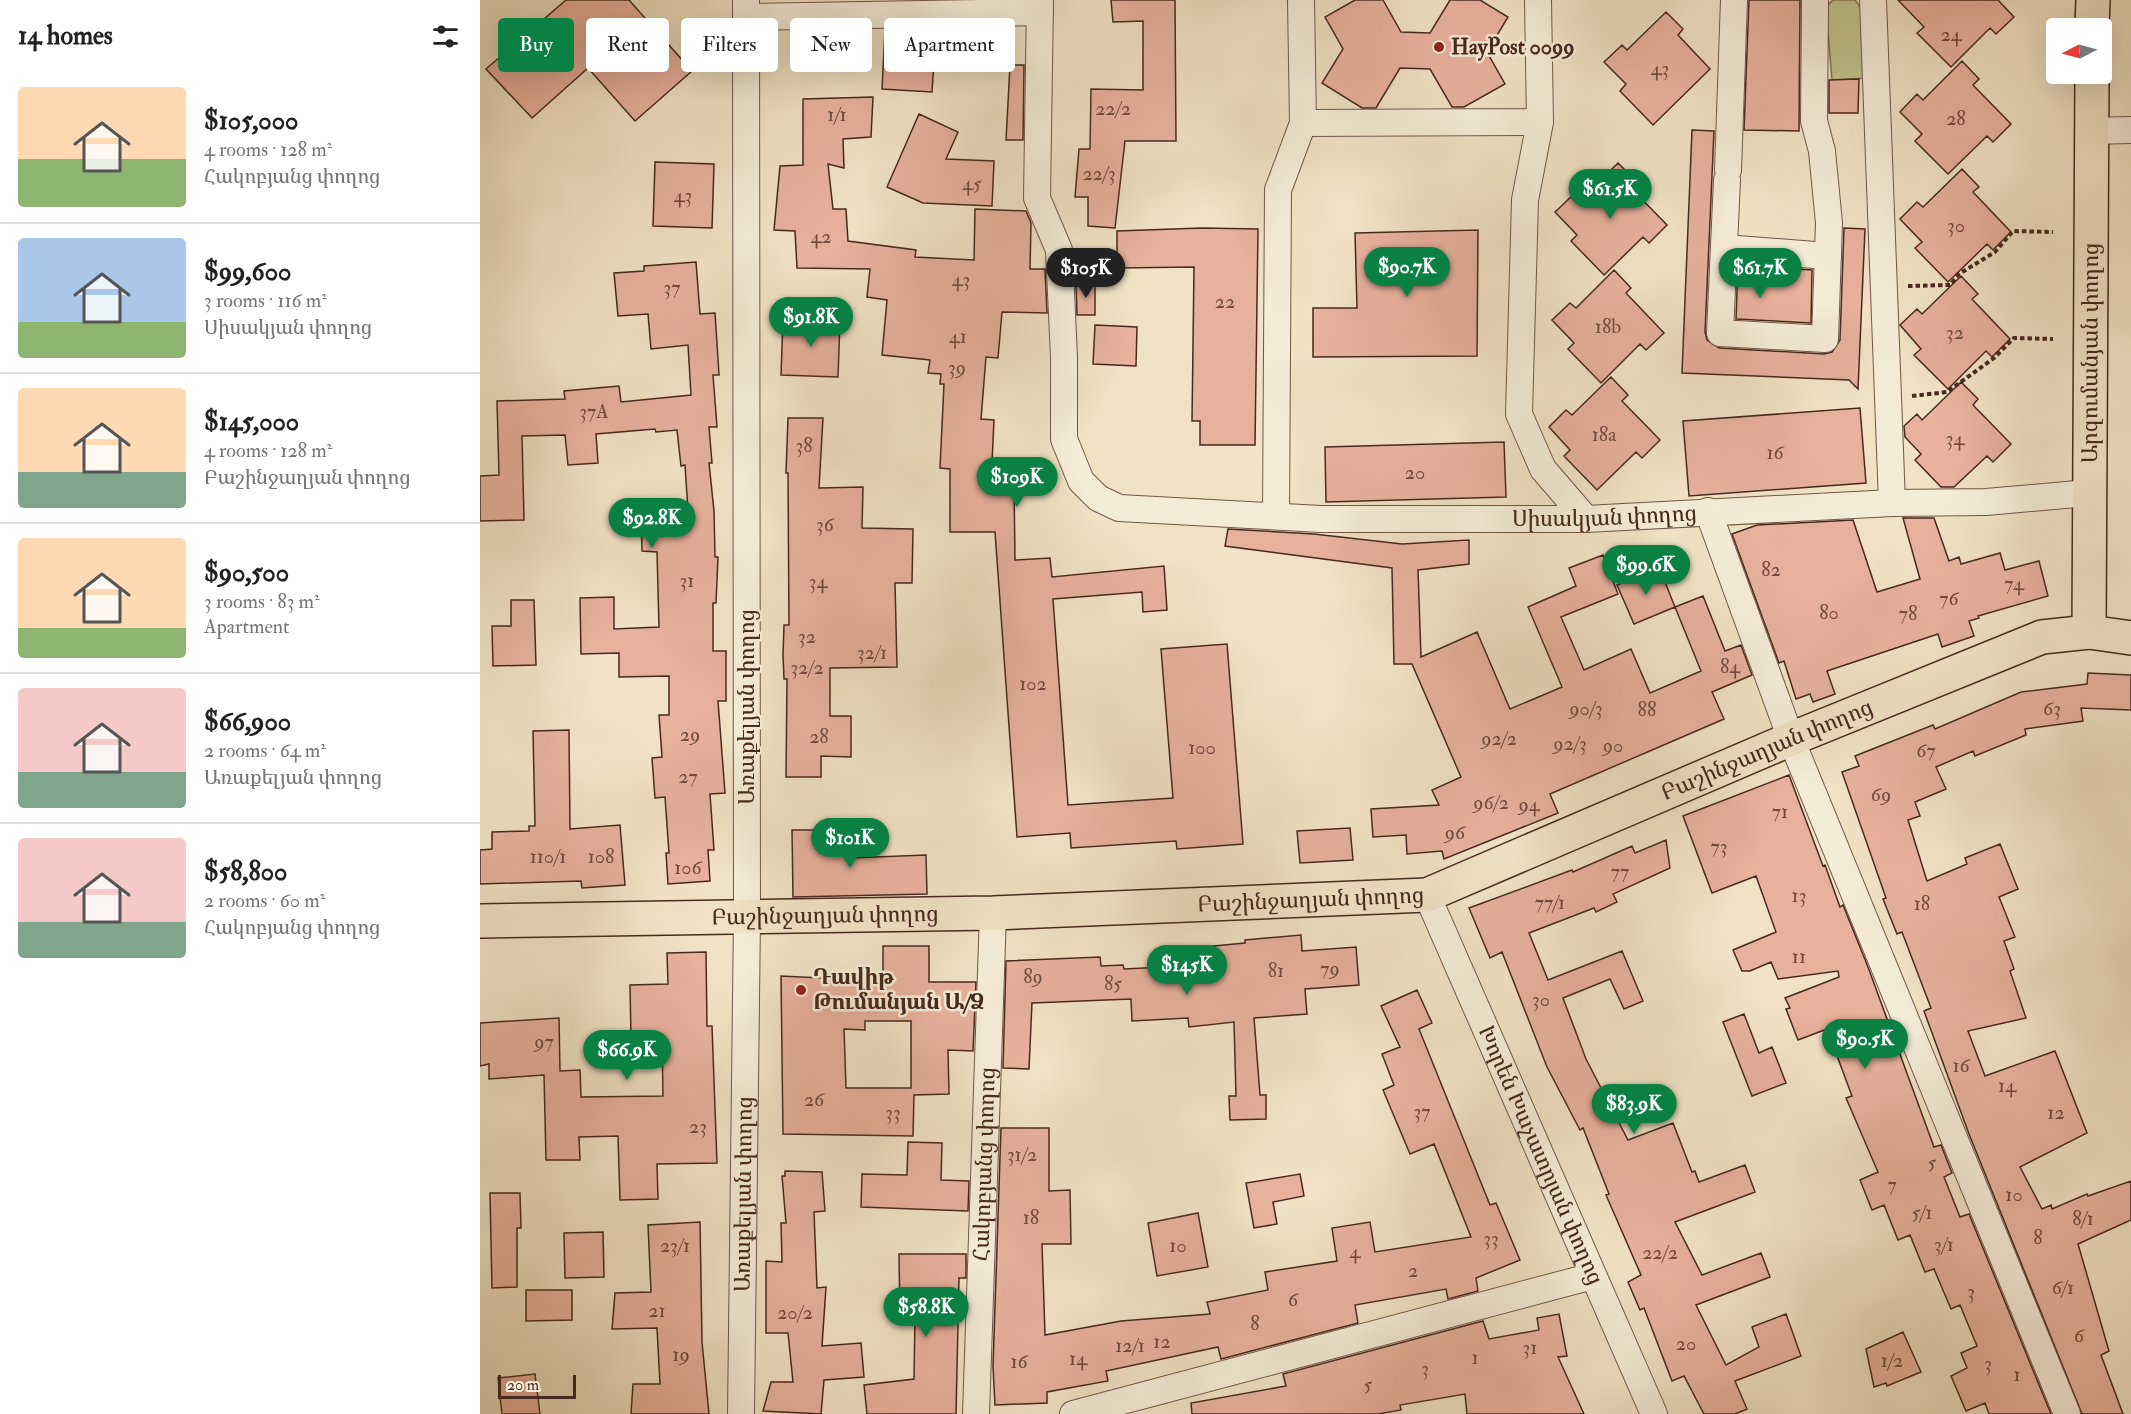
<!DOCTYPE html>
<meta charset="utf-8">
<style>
body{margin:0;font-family:"IM FELL Double Pica","Noto Serif Armenian",serif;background:#f2f2f2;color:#222;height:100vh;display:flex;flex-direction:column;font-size:22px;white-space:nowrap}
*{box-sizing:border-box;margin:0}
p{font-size:20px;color:#767676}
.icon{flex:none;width:33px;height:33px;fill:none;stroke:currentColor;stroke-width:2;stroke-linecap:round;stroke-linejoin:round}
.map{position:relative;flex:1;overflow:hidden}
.details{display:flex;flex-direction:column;background:#fff;width:480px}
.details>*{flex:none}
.guide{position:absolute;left:18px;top:18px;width:570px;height:54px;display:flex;gap:12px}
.needle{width:39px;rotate:264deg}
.controls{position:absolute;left:1566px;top:18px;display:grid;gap:12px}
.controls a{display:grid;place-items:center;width:66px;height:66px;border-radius:6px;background:#fff;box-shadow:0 6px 24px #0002;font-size:30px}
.scale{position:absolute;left:18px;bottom:15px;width:78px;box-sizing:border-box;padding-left:6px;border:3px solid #48291e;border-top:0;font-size:16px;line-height:21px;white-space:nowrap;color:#48291e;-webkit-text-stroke:4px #f5ecd8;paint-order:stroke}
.price{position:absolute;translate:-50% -51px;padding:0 14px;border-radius:21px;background:#0b8043;color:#fff;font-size:20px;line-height:39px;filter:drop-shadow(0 2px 3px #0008)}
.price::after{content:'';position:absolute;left:50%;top:36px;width:18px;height:14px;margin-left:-9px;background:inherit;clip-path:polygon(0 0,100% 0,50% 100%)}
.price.active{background:#222;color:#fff}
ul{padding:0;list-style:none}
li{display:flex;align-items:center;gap:18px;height:150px;padding:0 18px}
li+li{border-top:2px solid #e0e0e0}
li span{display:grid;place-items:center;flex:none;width:168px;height:120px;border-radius:6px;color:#555}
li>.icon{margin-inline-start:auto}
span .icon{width:72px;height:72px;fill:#fffc;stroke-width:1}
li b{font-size:26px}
h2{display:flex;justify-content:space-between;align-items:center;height:72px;padding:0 18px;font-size:26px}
.tag{padding:0 21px;border-radius:6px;background:#fff;box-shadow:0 6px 24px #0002;font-size:21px;line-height:54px}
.tag.active{background:#0b8043;color:#fff}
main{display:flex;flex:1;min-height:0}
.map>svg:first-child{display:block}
</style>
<main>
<section class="details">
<h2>14 homes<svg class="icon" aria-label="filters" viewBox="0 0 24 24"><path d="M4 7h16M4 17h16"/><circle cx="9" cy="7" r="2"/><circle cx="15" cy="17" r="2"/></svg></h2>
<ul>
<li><span style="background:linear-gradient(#ffd9b3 60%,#8fb573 0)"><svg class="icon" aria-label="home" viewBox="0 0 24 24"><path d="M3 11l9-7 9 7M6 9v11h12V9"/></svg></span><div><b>$105,000</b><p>4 rooms · 128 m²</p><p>Հակոբյանց փողոց</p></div></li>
<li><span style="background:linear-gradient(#a9c7e8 70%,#8fb573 0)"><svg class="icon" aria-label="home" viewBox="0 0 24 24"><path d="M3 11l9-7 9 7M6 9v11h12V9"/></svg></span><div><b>$99,600</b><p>3 rooms · 116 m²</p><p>Սիսակյան փողոց</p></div></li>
<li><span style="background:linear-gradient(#ffd9b3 70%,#7fa58c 0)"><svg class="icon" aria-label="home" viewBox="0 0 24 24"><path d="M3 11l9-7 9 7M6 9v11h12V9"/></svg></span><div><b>$145,000</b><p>4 rooms · 128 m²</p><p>Բաշինջաղյան փողոց</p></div></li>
<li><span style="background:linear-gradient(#ffd9b3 75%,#8fb573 0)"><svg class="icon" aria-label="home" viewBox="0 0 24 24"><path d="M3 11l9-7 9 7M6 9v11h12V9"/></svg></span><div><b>$90,500</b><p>3 rooms · 83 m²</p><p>Apartment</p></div></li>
<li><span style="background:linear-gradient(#f6c9c9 70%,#7fa58c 0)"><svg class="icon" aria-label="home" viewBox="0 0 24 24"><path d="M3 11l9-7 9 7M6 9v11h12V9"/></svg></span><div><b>$66,900</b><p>2 rooms · 64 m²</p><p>Առաքելյան փողոց</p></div></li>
<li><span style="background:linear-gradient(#f6c9c9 70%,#7fa58c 0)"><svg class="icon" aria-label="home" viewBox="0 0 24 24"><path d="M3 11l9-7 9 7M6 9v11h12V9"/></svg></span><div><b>$58,800</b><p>2 rooms · 60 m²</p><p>Հակոբյանց փողոց</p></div></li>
</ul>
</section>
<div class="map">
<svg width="1651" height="1414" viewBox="0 0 1651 1414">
<rect width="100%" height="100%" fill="#f0e2c3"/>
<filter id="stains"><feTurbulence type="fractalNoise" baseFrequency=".00333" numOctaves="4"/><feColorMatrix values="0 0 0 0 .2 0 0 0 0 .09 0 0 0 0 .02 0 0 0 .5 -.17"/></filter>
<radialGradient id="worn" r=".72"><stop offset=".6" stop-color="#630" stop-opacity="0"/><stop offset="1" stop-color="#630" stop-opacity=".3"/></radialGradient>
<path fill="#c0c28f" stroke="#847656" stroke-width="1.5" d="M1353,0H1375L1385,13L1388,78L1352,80L1346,7Z"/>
<path fill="#e7b19c" stroke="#48291e" stroke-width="1.5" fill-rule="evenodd" d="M86,0H149L212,71L155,121L108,68L52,118L6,69Z
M631,0H695L696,141H645L635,228L608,226V197H595L599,149H610L611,89L663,90V21L633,22Z
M875,0H903L921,32L950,33L970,0H1000L1028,17L1007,52L1025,84L984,107H972L950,69L920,68L896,108H882L842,83L863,49L845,17Z
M1269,0H1320L1319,131L1264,130Z
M1418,0H1518L1534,17L1516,34L1510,28L1471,67L1437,33L1444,27Z
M1186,12L1203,29L1198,35L1230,69L1173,125L1140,91L1146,84L1124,62L1142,45L1147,50Z
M456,29L452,92L402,89L405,30Z
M497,33L526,34V63L496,62Z
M1482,61L1499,79L1493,85L1531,124L1513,142L1507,136L1468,174L1435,141L1442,134L1420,112L1437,94L1443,100Z
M530,65H544L543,140H526Z
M1379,79L1378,113H1349V80Z
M393,97L391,137L363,139L364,168L348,164L353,209H366L368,241L436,250L435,257L494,260L495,209L546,211L551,223L550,269H565L567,313L522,312L518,358L506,357L501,419L514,420L511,484L534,483L535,560L570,558L572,577L684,566L687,610L663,612L662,592L573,599L588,805L693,798L681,649L747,644L763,844L697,849L696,841L591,848L590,833L537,837L515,532H470V469L460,468L464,384H460L461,374L448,373L450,360L402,355L407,300L387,297L390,269L317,268L315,231L294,230L300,166L323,165V99Z
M439,114L478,132L466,159L514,161L512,206L443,203L407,187Z
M1212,130L1234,131L1225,332L1227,340L1239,348L1344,354L1352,352L1360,340L1364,228L1385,229L1378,389L1369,380L1202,373Z
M175,162L234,164L232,228L173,226Z
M1138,163L1155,180L1149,186L1187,225L1169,243L1163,237L1124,275L1091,241L1097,235L1075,212L1093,195L1099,201Z
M1482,169L1499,187L1493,192L1531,232L1513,250L1507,244L1468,282L1435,248L1442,242L1420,219L1437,202L1443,207Z
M722,228L778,229L775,445H720V421H712L714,267L637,268V231Z
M998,230L997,356L833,357V308H877L875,233Z
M216,262L220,314L235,313L239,375H233L237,427H229L232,463H229L234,511L235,557H238L236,603H233V651H246V701H238L245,793L230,794L234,850H228L230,881L188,884L186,853H189L185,797L175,798L172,758L182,757L179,715H189V676L139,677V653L101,654L100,598L134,597V629L179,627L177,552L162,551L161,511H208L205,465L201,466L197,430L176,432L175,429L116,434L118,463L88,465L85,435L42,436L44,520L0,521V476L19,475L17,401L85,399L84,391L139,386L141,402L211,395L208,345L171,349L168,314L138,316L134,273L164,271V266Z
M1258,265L1332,270L1331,323L1256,319Z
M1134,270L1151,288L1146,293L1184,333L1166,350L1160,344L1121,383L1088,349L1094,343L1072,320L1090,303L1096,308Z
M1481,276L1498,294L1492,299L1530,339L1512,357L1506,351L1468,389L1434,355L1441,349L1420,325L1437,309L1442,314Z
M596,283H615V315H597Z
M303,319L360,320L358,377L301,375Z
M615,325L657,327L656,366L613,364Z
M1131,377L1148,395L1142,401L1180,440L1162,458L1156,452L1117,490L1084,456L1090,450L1069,427L1086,410L1092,415Z
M1481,382L1498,399L1493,405L1531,444L1513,462L1507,456L1474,487H1461L1435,460L1441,454L1425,437L1424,426L1437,414L1442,420Z
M1380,408L1386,483L1209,496L1203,421Z
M308,418H343L339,488L383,487L382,528L433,529L432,583H415L417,667L350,668V716H371V757L341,756V777H306L307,679H304L303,655L304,625H309L308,473H306Z
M1024,442L1026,497L846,502L845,447Z
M1423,518H1454L1469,561L1479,557L1481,564L1520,553L1525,570L1559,561L1568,596L1498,616L1499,618L1489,621L1494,636L1462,647L1458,634L1347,671L1355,694L1333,702L1330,694L1316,699L1304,661L1299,663L1252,534L1277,525L1373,520L1397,592L1440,579Z
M748,529L834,534L922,544L989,540V564L938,570L941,657L997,632L1030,709L1082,687L1048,607L1096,586L1089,568L1123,555L1138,594L1081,617L1104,670L1151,649L1170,693L1221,671L1195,607L1223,596L1245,651L1261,645L1272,675L1232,692L1244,719L1070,794L1078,813L964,859L962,851L927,854L926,835L893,837L891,809L959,805L952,790L981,777L932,664H914L912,568L745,546Z
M1179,567L1195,607L1154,624L1137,585Z
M31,600H54L56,665L13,666L12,626H31Z
M1608,673L1651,675V710L1601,708L1603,721L1545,729L1546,735L1495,756L1493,751L1456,767L1466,789L1435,802L1440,816L1428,820L1447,881L1487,864L1485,858L1520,844L1538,889L1519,897L1535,937L1524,941L1534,969L1530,971L1546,1018L1488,1031L1505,1076L1575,1051L1607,1133L1540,1167L1562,1209L1571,1205L1572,1209L1607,1194L1608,1196L1651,1181V1220L1598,1244L1629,1351L1621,1355L1643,1414H1602L1489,1134L1444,1011L1451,1008L1422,932L1417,934L1403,899L1406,898L1362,772L1379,766L1375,756L1453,725L1455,729L1541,692L1607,684Z
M89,730L90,829L140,825L145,885L102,888L101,881L0,884V850L12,849V832L49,831V826H55L53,731Z
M1309,775L1343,866L1345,865L1360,907L1363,905L1388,967L1454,1147L1461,1145L1472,1173L1464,1177L1480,1217L1489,1214L1571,1414H1509L1505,1403L1486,1411L1471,1376L1487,1368L1481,1353L1497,1346L1480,1305L1471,1309L1454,1269L1445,1272L1430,1235L1418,1240L1404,1205L1392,1210L1380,1180L1398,1172L1366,1098L1372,1096L1347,1029L1318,1040L1306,1009L1310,1008L1305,998L1359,977L1358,971L1298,979L1291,962L1270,971H1262L1253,950L1296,932L1276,876L1232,893L1203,816Z
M870,828L873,860L820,863L817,831Z
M312,830H368L369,858L446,855L447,894L313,897Z
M1186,840L1190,868L1133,894L1137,902L1116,912L1114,908L1049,933L1068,980L1142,951L1163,1001L1144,1009L1130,979L1083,998L1106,1059L1148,1140L1193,1123L1212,1172L1215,1171L1219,1182L1265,1165L1275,1192L1195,1222L1222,1275L1281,1253L1290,1277L1216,1305L1246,1365L1279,1347L1272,1327L1306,1314L1321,1356L1255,1381L1267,1409L1255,1414H1224L1204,1376L1192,1381L1164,1308L1160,1310L1148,1282L1161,1275L1126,1195L1129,1194L1103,1128L1100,1130L1067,1067L1022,952L1010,958L989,908L1092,870L1093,872L1152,846L1155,853Z
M821,935L822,951L876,947L879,985L825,989L827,1014L774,1018L780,1095H786V1119L750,1120L749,1096H756L754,1022L709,1027L708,1018L652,1021L651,999L552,1003L549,1069L523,1068L526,961L620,957L621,966L643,965L644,969L703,966L702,949L765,943V940Z
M403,946H449V982H496L493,1051L468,1050L469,1094L434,1095L433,1136L303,1134L301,976L403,981ZM385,1021H431V1088H366L364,1029L385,1030Z
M226,952L227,1026H232L237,1163L177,1164L178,1199L140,1200L138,1136L99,1137L100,1160H66L64,1075L9,1079V1064L0,1066V1023L79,1018L80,1071L100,1070L101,1097L183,1096L182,1038L151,1039L150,985L188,984L187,953Z
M937,990L952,1023L939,1029L1010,1205L1016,1203L1040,1260L996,1278L998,1291L968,1299L966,1289L875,1305L878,1323L741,1359L738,1347L626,1371L628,1381L567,1392V1403L515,1405L513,1366L521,1128H569V1191L590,1190L591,1244H562L565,1335L641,1321L730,1314L727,1302L788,1290L785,1272L857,1261L852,1228L890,1222L895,1252L991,1237L954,1144L930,1154L903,1090L914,1085L902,1054L920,1047L901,1006Z
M1264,1014L1279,1053L1292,1047L1306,1083L1272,1096L1243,1022Z
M428,1142L462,1143L461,1180L489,1181L488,1211L381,1207L382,1174L427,1175Z
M305,1171L342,1172L345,1211L334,1212L337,1288L346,1287L342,1346L381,1343L384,1377L344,1380L341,1414L283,1411L291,1382H313L308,1333H286V1261L302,1262L301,1223H306L302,1176H305Z
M820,1174L824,1196L793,1202L797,1224L774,1228L766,1183Z
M10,1193H40L41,1228H37V1287L12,1288Z
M718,1213L728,1267L677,1276L668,1223Z
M220,1222L222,1342L229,1414H151L153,1384H180L177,1328L132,1329L135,1293L171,1292L168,1225Z
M123,1232L124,1277L85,1278L84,1233Z
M419,1254H486V1278H479L476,1414H387L384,1385L434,1379L435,1315H420Z
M46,1290H92V1320L46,1321Z
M1079,1314L1087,1356L1078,1357L1104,1414H987L985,1394L920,1405L921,1410L898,1414H712L711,1403L806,1386L803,1374L1003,1321L1009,1339L1059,1330L1057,1318Z
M1423,1332L1441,1372L1407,1386L1406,1383L1394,1387L1386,1349Z
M55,1374L60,1414H22L18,1378Z"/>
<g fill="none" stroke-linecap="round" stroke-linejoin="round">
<defs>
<g id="minor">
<path id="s1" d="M560,0L557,198L579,250L584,357V439L601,481L618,498L639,508L841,519H1106L1412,503L1506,502L1608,493"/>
<path d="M1393,0L1412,503"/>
<path d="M266,17L560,12"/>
<path d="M1060,122L1045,200L1039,414L1063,469L1106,519"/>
<path d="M823,123L1060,122L1058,0"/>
<path d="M1611,131L1651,130"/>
<path d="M1248,170L1254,0"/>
<path d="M1247,180L1240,333L1345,339L1349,223L1342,151L1334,121L1335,0"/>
<path d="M1244,248L1348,256"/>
<path d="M1228,511L1311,739L1587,1414"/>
<path d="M796,516L798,190L823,123L821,0"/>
<path id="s2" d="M947,895L1174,1414"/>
<path id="s3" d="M261,1414L267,917L266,0"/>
<path id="s4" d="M496,1414L513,913"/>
<path d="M593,1414L1113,1276"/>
</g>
<g id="major">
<path d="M1612,28L1613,0"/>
<path id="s5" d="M1609,632L1612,74"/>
<path id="s6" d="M0,921L513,913L947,895L1311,739L1562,637L1609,632L1651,638"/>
</g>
</defs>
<use href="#minor" stroke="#725747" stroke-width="28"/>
<use href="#major" stroke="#48291e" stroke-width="36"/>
<path stroke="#48291e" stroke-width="4" stroke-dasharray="4.5 3" stroke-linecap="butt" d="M1428,286L1470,285L1479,274L1515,252L1533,231L1573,232
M1432,396L1467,392L1514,358L1534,338L1573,339"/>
<use href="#minor" stroke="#f5ecd8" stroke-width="26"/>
<use href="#major" stroke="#f0e2c3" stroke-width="33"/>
</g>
<g fill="#8f2418" stroke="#f5ecd8" stroke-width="2">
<circle cx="959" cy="47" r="6"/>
<circle cx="321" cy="990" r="6"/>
</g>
<g text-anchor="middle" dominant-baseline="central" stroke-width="5" stroke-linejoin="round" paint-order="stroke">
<g font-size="20" fill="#704b3e">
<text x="1471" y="34">24</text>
<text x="1180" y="68">43</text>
<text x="633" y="108">22/2</text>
<text x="357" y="114">1/1</text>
<text x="1476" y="118">28</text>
<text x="619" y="173">22/3</text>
<text x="492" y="183">45</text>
<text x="203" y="195">43</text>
<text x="1476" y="225">30</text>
<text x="341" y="236">42</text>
<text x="481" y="279">43</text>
<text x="192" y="287">37</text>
<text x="745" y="301">22</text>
<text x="1128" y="326">18b</text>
<text x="1475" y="332">32</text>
<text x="478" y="336">41</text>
<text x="477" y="367">39</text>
<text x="114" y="411">37A</text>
<text x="1124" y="434">18a</text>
<text x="1475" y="438">34</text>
<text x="324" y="445">38</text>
<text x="1295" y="452">16</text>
<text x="935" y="472">20</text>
<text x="345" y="524">36</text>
<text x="1291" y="569">82</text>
<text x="207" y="580">31</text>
<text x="338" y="581">34</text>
<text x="1534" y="583">74</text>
<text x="1469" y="598">76</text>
<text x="1349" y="612">80</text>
<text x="1428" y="613">78</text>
<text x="327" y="636">32</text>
<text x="392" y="652">32/1</text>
<text x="1250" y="666">84</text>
<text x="327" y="667">32/2</text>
<text x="553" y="683">102</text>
<text x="1106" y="708">90/3</text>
<text x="1572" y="708">63</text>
<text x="1167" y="709">88</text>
<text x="210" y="734">29</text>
<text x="339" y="736">28</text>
<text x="1019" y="738">92/2</text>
<text x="1090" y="743">92/3</text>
<text x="1133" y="745">90</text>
<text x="722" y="747">100</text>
<text x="1446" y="750">67</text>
<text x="208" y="776">27</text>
<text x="1401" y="794">69</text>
<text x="1011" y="802">96/2</text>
<text x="1049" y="804">94</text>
<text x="1300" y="811">71</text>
<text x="975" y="832">96</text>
<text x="1239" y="846">73</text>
<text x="68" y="856">110/1</text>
<text x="121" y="856">108</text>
<text x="208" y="867">106</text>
<text x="1140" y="871">77</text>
<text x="1319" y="895">13</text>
<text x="1070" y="902">77/1</text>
<text x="1442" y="903">18</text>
<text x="1319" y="956">11</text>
<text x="850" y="968">79</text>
<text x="796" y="970">81</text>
<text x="553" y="976">89</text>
<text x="633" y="983">85</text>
<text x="1061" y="999">30</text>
<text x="64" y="1041">97</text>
<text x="1481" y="1065">16</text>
<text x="1527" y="1085">14</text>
<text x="334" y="1099">26</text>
<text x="942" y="1111">37</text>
<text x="413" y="1112">33</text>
<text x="1576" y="1112">12</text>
<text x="218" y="1126">23</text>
<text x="542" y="1154">31/2</text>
<text x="1452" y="1162">5</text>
<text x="1412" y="1184">7</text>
<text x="1534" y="1194">10</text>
<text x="1442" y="1212">5/1</text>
<text x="551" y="1217">18</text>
<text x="1603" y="1218">8/1</text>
<text x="1558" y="1237">8</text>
<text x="1011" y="1238">33</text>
<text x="1464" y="1244">3/1</text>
<text x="195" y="1245">23/1</text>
<text x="698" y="1245">10</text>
<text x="875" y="1251">4</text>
<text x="1180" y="1252">22/2</text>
<text x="933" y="1270">2</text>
<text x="1583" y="1287">6/1</text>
<text x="1491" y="1291">3</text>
<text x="813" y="1299">6</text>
<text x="177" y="1310">21</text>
<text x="315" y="1312">20/2</text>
<text x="775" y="1323">8</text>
<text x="1599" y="1335">6</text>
<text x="682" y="1341">12</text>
<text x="1206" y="1343">20</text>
<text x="650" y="1345">12/1</text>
<text x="1050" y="1347">31</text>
<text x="201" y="1354">19</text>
<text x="995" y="1357">1</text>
<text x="598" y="1358">14</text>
<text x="1412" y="1360">1/2</text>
<text x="539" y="1361">16</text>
<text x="1508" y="1363">3</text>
<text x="945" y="1368">3</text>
<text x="1537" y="1374">1</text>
<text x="888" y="1384">5</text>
</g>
<g font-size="22" font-weight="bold" fill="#48291e" stroke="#f5ecd8" text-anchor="start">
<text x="971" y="47">HayPost 0099</text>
<text x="333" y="977">Դավիթ<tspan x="333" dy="25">Թումանյան Ա/Ձ</tspan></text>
</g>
<g font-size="22" fill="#48291e" stroke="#f5ecd8">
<text stroke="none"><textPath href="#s5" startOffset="279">Արզումանյան փողոց</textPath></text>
<text stroke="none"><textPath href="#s1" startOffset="1022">Սիսակյան փողոց</textPath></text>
<text transform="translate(267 707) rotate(-90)">Առաքելյան փողոց</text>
<text stroke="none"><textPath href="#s6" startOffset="1317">Բաշինջաղյան փողոց</textPath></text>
<text stroke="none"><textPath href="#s6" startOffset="831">Բաշինջաղյան փողոց</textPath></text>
<text stroke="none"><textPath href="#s6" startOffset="345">Բաշինջաղյան փողոց</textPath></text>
<text stroke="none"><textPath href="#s2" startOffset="284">Խորեն Խաչատրյան փողոց</textPath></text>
<text stroke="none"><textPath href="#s4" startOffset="250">Հակոբյանց փողոց</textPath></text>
<text stroke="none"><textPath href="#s3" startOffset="220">Առաքելյան փողոց</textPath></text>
</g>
</g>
<rect width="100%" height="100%" filter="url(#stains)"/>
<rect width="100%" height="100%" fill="url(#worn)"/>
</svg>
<div class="controls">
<a><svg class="needle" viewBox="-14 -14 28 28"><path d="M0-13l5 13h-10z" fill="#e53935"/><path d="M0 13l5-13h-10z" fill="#767676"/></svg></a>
</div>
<div class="scale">20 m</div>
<b class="price" style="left:1130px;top:220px">$61.5K</b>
<b class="price" style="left:927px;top:298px">$90.7K</b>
<b class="price active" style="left:606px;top:299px">$105K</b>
<b class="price" style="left:1280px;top:299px">$61.7K</b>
<b class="price" style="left:331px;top:348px">$91.8K</b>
<b class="price" style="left:537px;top:508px">$109K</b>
<b class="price" style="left:172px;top:549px">$92.8K</b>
<b class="price" style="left:1166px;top:596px">$99.6K</b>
<b class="price" style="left:370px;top:869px">$101K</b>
<b class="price" style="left:707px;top:996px">$145K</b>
<b class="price" style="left:1385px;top:1070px">$90.5K</b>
<b class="price" style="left:147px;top:1081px">$66.9K</b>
<b class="price" style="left:1154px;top:1135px">$83.9K</b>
<b class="price" style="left:446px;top:1338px">$58.8K</b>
<div class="guide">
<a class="tag active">Buy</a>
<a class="tag">Rent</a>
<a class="tag">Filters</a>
<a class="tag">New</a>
<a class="tag">Apartment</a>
</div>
</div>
</main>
